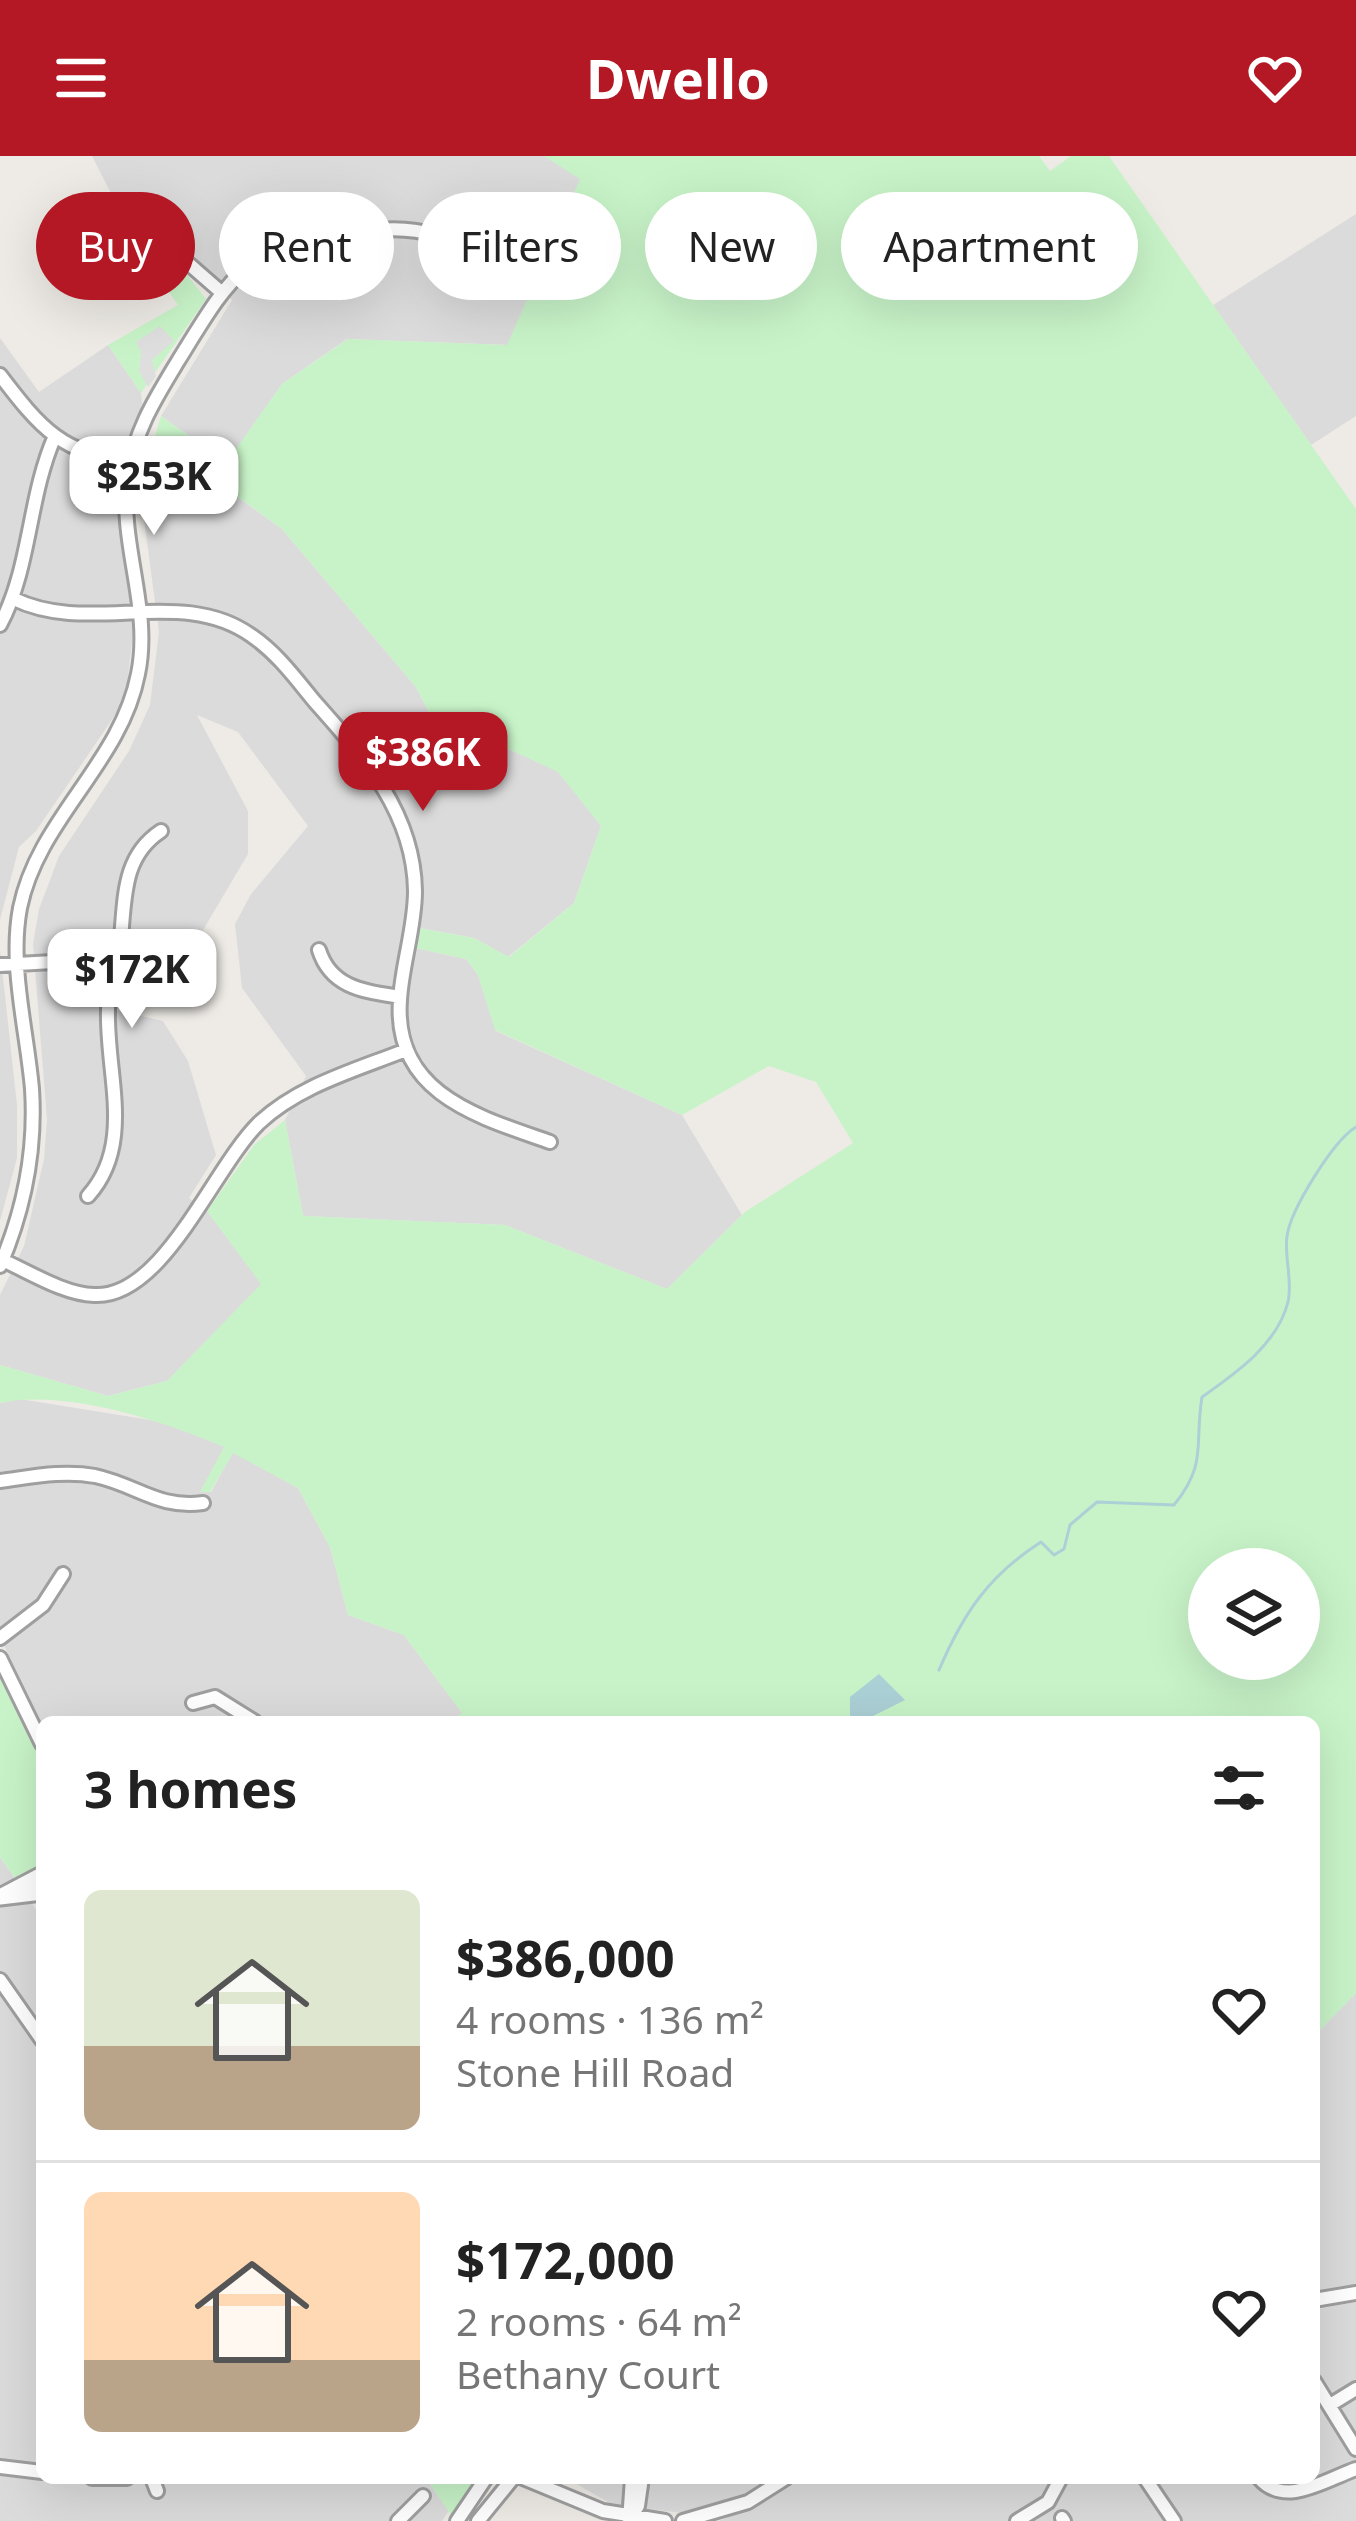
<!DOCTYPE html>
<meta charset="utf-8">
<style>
body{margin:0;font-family:"Noto Sans",sans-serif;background:#f6f6f6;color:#222;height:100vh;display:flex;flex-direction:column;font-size:45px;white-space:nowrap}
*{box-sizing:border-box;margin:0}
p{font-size:39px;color:#767676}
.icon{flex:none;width:66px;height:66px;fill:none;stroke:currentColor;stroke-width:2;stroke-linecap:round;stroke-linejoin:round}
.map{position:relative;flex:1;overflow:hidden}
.drawer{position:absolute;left:36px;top:1560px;width:1284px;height:768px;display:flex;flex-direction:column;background:#fff;border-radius:18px;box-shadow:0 12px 48px #0002}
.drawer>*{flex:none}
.guide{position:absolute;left:36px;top:36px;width:1284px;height:108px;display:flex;gap:24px}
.buttons{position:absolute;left:1188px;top:1392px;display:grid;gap:24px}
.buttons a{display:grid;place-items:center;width:132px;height:132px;border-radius:50%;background:#fff;box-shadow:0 12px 48px #0002;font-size:60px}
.price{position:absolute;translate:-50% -102px;padding:0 27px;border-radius:24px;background:#fff;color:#222;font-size:39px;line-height:78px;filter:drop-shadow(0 3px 6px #0008)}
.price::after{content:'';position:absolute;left:50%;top:72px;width:36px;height:27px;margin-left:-18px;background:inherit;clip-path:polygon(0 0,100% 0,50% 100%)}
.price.selected{background:#b41824;color:#fff}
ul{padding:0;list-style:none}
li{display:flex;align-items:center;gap:36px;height:300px;padding:0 48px}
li+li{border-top:3px solid #e0e0e0}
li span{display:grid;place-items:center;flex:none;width:336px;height:240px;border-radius:18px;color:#555}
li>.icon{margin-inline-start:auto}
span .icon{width:144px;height:144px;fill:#fffc;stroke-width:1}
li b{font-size:51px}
h2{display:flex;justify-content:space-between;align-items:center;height:144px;padding:0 48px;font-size:51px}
.pill{padding:0 42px;border-radius:54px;background:#fff;box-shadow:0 12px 48px #0002;font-size:42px;line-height:108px}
.pill.selected{background:#b41824;color:#fff}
header{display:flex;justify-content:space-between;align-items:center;height:156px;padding:0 48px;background:#b41824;color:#fff;font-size:54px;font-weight:700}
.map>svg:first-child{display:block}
</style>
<header><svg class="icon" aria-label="menu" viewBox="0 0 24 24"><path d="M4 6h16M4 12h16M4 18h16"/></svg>Dwello<svg class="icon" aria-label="heart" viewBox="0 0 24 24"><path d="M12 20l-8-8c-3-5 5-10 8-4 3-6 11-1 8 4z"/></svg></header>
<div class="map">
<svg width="1356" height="2365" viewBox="0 0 1356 2365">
<rect width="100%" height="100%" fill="#eeebe6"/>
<path fill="#dcdbdc" d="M92,0H544L581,22L508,189L347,183L282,228L227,307L161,260L232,144L176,86L120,55Z
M1356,58V260L1311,289L1213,149Z
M0,182L39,236L108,189L141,237L142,247L118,340L133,476L127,530L120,552L36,675L19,691L0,764Z
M214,324L282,373L416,531L453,604L501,590L558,614L601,670L574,747L508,801L474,782L419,772L415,792L466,803L478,819L496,875L682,959L742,1059L667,1133L505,1069L303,1060L285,964L306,920L242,832L235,768L251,738L308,670L238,576L197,559L248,655V698L180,813L126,806L115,854L163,865L188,905L216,999L189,1042L207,1055L262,1128L167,1225L108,1240L0,1209V1139L24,1090L44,1003L47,964L33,788L39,753L59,700L129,595L150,549L159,476L144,363Z
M0,794L17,949V1002L0,1065Z
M20,1243L169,1267L225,1291L201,1335L211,1336L233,1296L298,1332L330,1391L348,1459L404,1479L463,1558L450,1566L42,1568L0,1481V1247Z
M0,1701L42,1762V2322H426L449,2355L442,2365H0Z
M1356,1837V2128L1314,2138V1880Z
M1356,2146V2365H719L767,2345L799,2322H1314V2154Z
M566,2322H769L746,2337L683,2357L613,2349Z"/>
<path fill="#c8f3c8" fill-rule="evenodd" d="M544,0H1039L1050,15L1071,0H1109L1356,353V1837L1314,1880V1566H450L462,1557L404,1479L348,1459L330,1391L298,1332L233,1297L210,1336H200L224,1291C163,1265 66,1233 0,1247V1209L108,1240L167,1225L261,1128L207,1055L254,989L285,964L303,1060L505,1069L667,1133L745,1056L853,987L816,926L769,910L682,959L495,874L478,819L466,803L415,792L419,772L474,782L509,801L574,747L601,670L558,616L502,590L453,604L416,531L282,373L215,324L144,363L147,327L160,308L153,287L161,260L226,307L282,228L348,183L507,189L580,23ZM1209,1413H1299V1503H1209Z
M139,80L180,110L206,143L141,237L108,189L178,149L143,99L137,103L127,87Z
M0,1518L42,1604V1713L15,1722L0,1701Z
M426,2322H480L453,2362Z"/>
<path fill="#dedede" d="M160,170L174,185L152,204L156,220L148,231L139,215L141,195L136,186Z"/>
<path fill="#abd0d6" d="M879,1518L905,1544L871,1561L850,1563V1541Z"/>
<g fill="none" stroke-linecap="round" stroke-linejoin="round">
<path stroke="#abd0d6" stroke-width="3" d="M939,1514C963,1458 988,1420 1041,1386L1054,1399L1064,1393L1070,1369L1097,1346L1174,1349C1208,1307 1194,1289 1202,1241C1236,1217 1277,1189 1288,1146C1293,1125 1284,1101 1287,1080C1291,1053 1333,985 1356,971"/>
<defs>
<path id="minor" d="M156,66L166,88L221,136
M0,219C38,269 66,304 132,302
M14,443C90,480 181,429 252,480C277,497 296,523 315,546C364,601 414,657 415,735C415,772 402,808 400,844C393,938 479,961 550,986
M0,469C31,411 28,341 55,280
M319,794C331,832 364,835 400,841
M0,809L70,805L113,813
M88,1040C135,988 106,918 108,854C108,829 119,806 121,782C125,740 123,700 161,675
M0,1103C28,1115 63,1138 94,1139C163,1143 213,1012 259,967C300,929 356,914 406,894
M0,1110C24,1054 36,995 32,933C27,874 9,811 20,752C38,663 121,607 138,518C152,451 118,386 128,320C135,274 155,243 178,205C230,121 245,89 348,77C381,73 406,70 438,80
M0,1325C31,1321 63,1314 95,1320C137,1329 158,1353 203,1347
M0,1482L43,1449L63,1418
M0,1502L42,1588
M193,1547L215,1541L255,1566
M0,1824L42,1884
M1314,2144L1356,2137
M1314,2225L1356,2293
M1330,2249L1356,2233
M0,2311L42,2316
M92,2322H127
M152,2322L157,2335
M523,2322L603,2355L665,2365
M1145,2322L1174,2365
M1259,2322C1285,2352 1325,2324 1356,2313
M630,2362L638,2350L642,2322
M1062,2362L1064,2365
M398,2365L423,2340
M457,2365L486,2322
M478,2365L513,2322
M629,2365L632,2322
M683,2365L748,2346L786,2322
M1017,2365L1048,2346L1061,2322"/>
<path id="tertiary" d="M0,1741L42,1719
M0,1741L42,1736"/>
</defs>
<use href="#minor" stroke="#9f9f9f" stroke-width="18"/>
<use href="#tertiary" stroke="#9f9f9f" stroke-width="21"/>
<use href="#minor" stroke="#fff" stroke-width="12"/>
<use href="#tertiary" stroke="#fff" stroke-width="15"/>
</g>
</svg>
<div class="buttons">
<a><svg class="icon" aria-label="layers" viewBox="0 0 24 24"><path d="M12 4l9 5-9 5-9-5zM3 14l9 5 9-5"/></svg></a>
</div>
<b class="price" style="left:154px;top:382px">$253K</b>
<b class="price selected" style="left:423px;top:658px">$386K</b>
<b class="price" style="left:132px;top:875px">$172K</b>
<div class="guide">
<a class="pill selected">Buy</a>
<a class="pill">Rent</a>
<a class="pill">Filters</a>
<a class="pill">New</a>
<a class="pill">Apartment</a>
</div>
<section class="drawer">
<h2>3 homes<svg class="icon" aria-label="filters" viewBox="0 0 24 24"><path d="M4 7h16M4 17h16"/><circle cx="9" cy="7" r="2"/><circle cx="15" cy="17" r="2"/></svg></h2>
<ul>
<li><span style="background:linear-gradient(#dfe7d0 65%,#b9a48a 0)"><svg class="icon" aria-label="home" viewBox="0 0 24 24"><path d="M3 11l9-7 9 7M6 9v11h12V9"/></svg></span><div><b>$386,000</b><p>4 rooms · 136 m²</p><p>Stone Hill Road</p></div><svg class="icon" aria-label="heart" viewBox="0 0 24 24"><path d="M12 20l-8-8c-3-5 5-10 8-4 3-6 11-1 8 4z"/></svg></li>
<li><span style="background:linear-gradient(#ffd9b3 70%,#b9a48a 0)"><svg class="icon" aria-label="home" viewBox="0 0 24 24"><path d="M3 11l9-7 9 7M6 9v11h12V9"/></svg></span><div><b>$172,000</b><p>2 rooms · 64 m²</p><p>Bethany Court</p></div><svg class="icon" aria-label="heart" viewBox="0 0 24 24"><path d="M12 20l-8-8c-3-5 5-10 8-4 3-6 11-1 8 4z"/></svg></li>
</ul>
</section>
</div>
